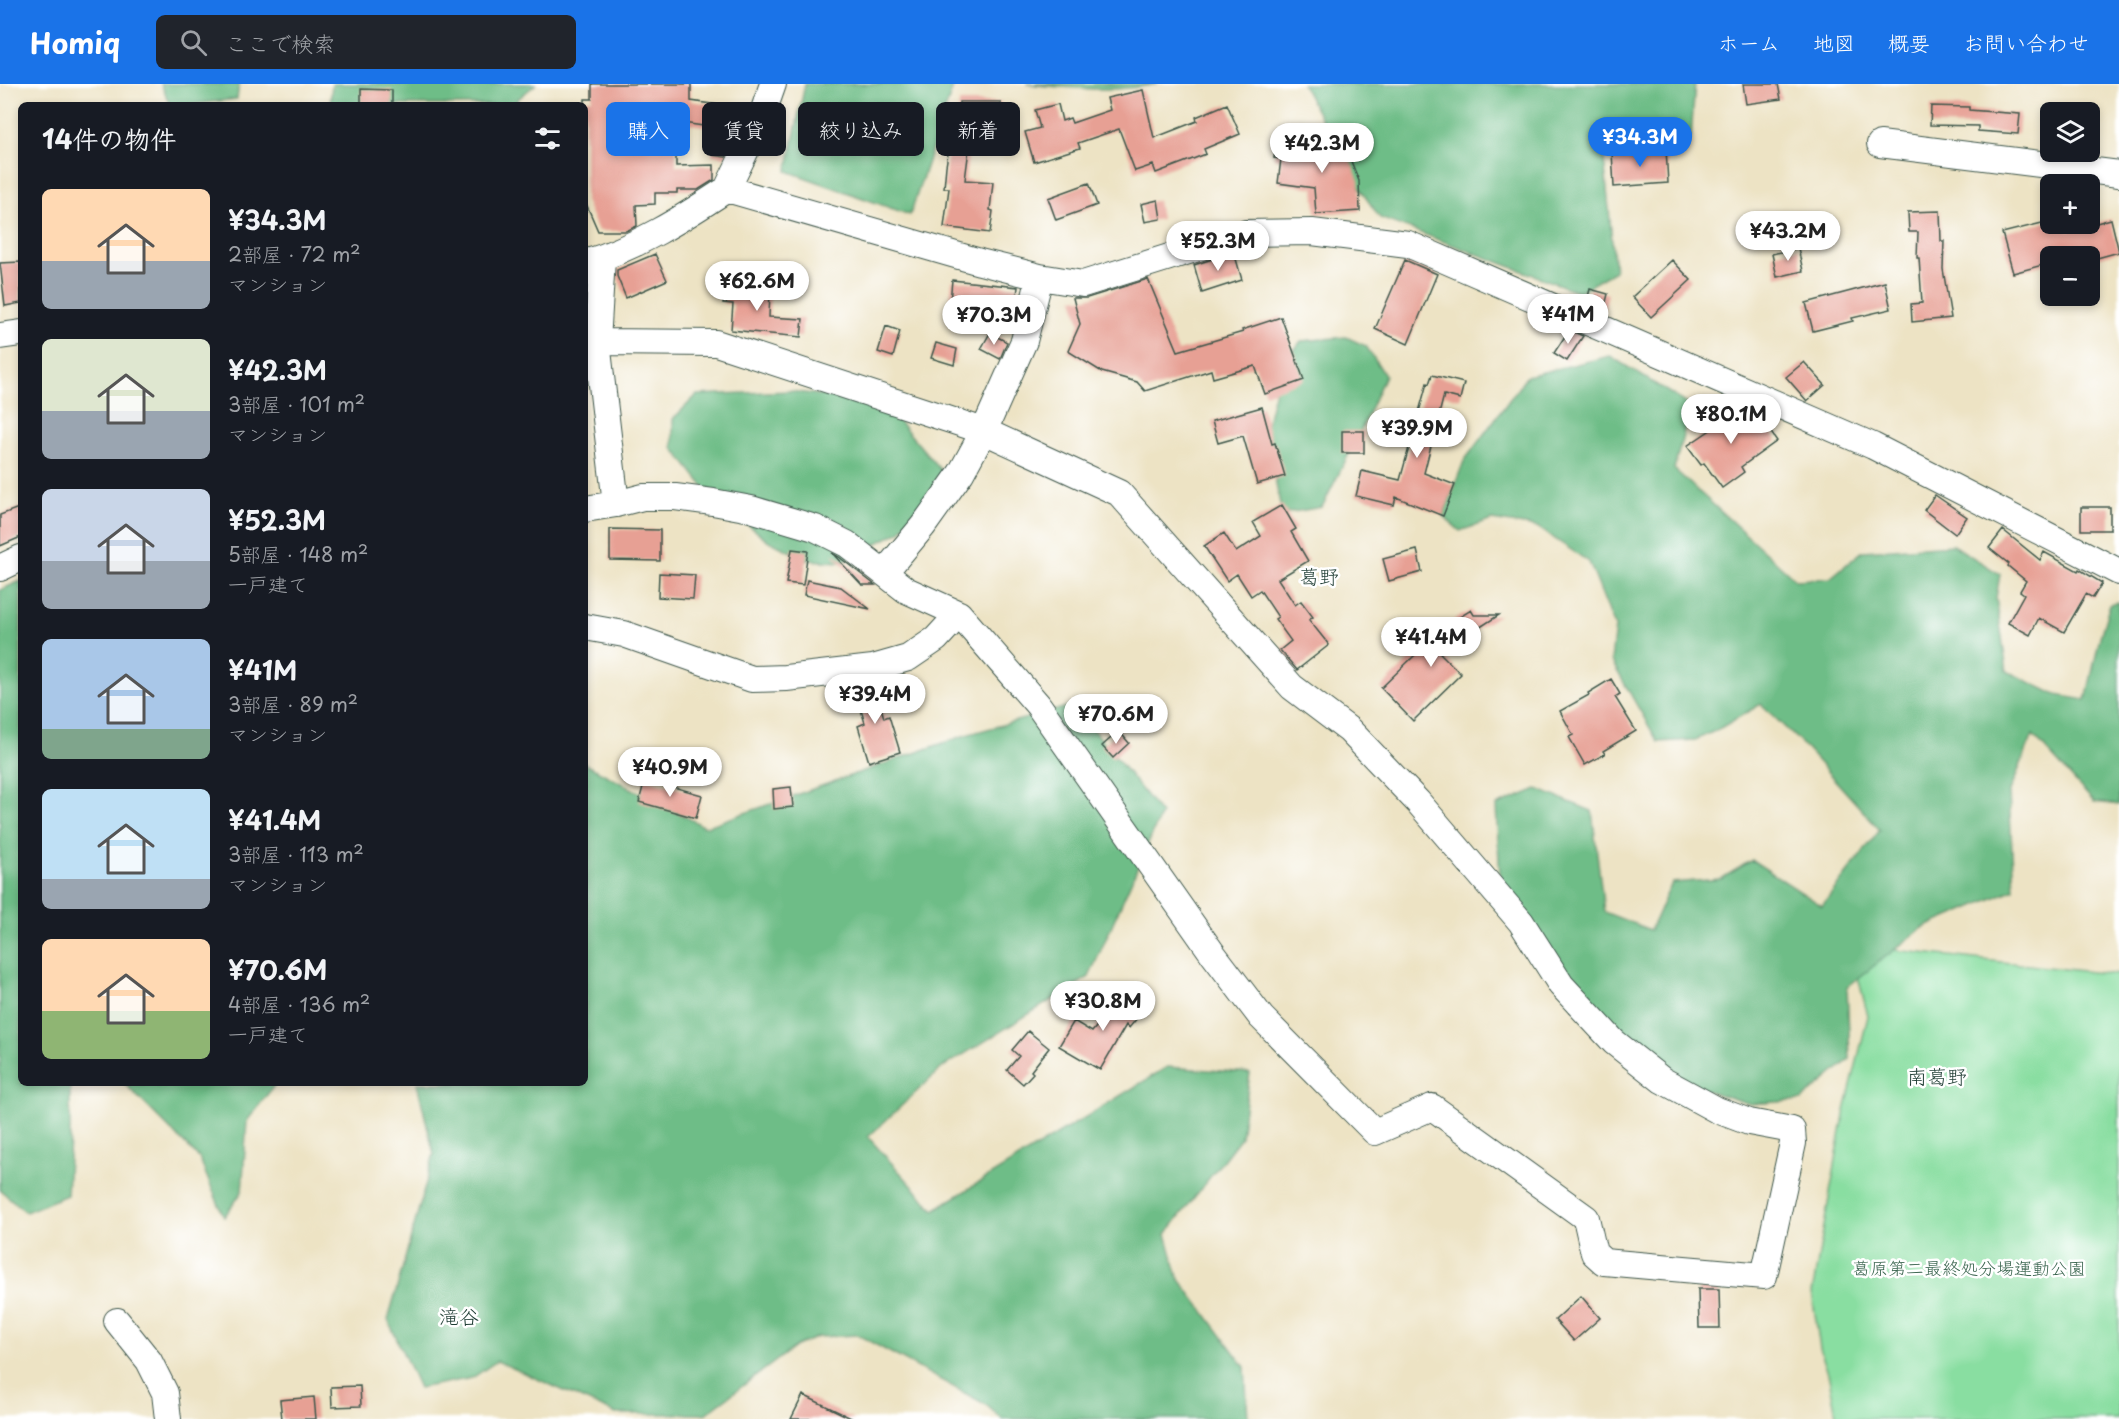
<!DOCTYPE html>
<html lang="ja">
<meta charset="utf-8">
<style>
body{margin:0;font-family:"Playpen Sans","Klee One",sans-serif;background:#20242c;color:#f1f3f6;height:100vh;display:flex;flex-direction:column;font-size:22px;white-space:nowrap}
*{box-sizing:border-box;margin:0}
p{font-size:20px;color:#9ea1a6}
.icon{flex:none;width:33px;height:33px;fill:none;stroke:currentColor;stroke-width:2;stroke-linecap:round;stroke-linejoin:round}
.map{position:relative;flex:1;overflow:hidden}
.side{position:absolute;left:18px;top:18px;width:570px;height:984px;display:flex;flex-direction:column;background:#171b24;border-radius:9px;box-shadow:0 3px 9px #0003}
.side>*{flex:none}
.hud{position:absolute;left:606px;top:18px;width:570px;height:54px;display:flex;gap:12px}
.fabs{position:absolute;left:2040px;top:18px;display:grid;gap:12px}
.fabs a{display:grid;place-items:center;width:60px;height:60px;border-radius:9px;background:#171b24;box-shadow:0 3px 9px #0003;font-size:30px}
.price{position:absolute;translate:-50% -51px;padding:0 14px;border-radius:21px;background:#fff;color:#222;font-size:20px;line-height:39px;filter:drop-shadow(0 2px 3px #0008)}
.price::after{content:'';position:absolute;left:50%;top:36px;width:18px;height:14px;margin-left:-9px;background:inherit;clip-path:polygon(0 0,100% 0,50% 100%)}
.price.on{background:#1a73e8;color:#fff}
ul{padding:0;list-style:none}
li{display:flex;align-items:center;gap:18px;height:150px;padding:0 24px}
li span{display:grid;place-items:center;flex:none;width:168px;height:120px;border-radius:9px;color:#555}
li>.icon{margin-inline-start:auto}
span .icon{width:72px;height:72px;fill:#fffc;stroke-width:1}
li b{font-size:26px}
h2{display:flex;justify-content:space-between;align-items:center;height:72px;padding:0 24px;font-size:26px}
.pill{padding:0 21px;border-radius:9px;background:#171b24;box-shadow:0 3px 9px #0003;font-size:21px;line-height:54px}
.pill.on{background:#1a73e8;color:#fff}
header{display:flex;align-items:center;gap:36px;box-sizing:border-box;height:84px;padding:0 30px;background:#1a73e8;color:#fff}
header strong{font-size:28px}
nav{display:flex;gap:33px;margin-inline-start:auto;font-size:21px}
.search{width:420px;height:54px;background:#20242c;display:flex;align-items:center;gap:15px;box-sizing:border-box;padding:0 21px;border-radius:9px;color:#9ea1a6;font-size:22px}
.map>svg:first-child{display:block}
</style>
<header>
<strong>Homiq</strong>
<div class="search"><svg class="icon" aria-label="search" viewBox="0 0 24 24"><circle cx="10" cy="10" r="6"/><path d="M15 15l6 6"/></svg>ここで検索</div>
<nav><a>ホーム</a><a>地図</a><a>概要</a><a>お問い合わせ</a></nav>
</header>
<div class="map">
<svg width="2119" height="1335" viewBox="0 0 2119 1335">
<rect width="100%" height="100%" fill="#fff"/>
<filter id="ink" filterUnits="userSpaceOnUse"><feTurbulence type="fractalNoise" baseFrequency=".0167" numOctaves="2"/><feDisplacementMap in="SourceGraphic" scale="12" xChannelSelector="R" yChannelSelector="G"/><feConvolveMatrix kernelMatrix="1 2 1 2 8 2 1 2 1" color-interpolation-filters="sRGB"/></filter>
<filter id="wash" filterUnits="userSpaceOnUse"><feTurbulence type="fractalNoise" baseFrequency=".008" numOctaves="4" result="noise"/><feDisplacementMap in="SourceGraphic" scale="24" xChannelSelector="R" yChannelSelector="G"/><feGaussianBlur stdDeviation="1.35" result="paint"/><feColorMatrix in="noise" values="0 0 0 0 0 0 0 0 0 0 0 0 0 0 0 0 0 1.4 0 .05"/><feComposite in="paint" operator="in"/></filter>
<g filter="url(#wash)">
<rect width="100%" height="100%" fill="#ede3c4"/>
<path fill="#89dea1" stroke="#548e6a" stroke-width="1.5" d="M1850,861L2119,891V1335H1837L1828,1289L1820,1265L1812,1209L1844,1031L1868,932Z"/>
<path fill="#6ebd87" stroke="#467d5e" stroke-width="1.5" d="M161,0H239L237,15L186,21H170Z
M332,0H536L519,14L515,21H330Z
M805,0H954L910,131L787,87Z
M1026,0H1157C1115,9 1069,4 1026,0Z
M1302,0H1695L1691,54L1603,64L1615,187L1579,208L1380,134L1355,98Z
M1346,253L1366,262L1385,291L1361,346L1322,423L1282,430L1265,346L1280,285L1301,257Z
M1610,272L1691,322L1674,385L1796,496L1830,494L1863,467L1953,461L2000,490L1996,514L2007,587L2056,611L2086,616L2100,553L2110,520L2119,518V721L2094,718L2033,651L2009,709L2014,805L1921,845L1847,903L1850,975L1802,1016L1750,1020L1654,990L1593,930L1500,795L1496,722L1537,705L1592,727L1604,828L1650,846L1672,799L1721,795L1752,776L1822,822L1880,746L1805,663L1761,620L1717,646L1695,656L1658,658L1611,576L1615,543L1589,478L1537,443L1492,436L1460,447L1443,432L1464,377L1527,292Z
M790,307L858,316L891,328L944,390L901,447L841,478L807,476L769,457L711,412L673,364V335L697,311Z
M21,497V999H70V1054L67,1111L26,1128L0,1106V506Z
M1074,621L1161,730L1089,893L943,983L868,1053L934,1126L1167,983L1250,989L1241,1053L1166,1150L1178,1193L1245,1283L1248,1335H1002L985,1320L858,1251L818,1253L796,1262L705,1330H616L497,1277L472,1294L419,1304L388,1236L434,1070L417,999H585V680L705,743L966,651Z
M276,999L247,1037L242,1108L224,1133L199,1074L125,1000Z"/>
<g id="blocks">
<path fill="#e7a094" d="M592,0H691V17L739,24L736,53L726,73L712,71L717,44L676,38V82L714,81V96L698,106H677V109H655V120L636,121L637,142L626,147H598L585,117V15H592Z
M1743,0H1778L1781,15L1746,20Z
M361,5L392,6V21H361Z
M1143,6L1154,54L1197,37L1196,33L1227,20L1240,50L1204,65L1206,70L1156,89L1153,81L1135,87L1119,45L1078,59L1080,64L1034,78L1025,48L1040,44L1035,26L1058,20L1062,37L1070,34L1072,39L1110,26L1107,14Z
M959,18H1001V41L977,40V43L972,42L965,96L993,98L990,126L993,127L990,149L944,143L949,104H944L946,82L951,52L957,53Z
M1931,22L1969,23V26L2020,30L2018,50L1978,47V42L1930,41Z
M1340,50L1359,97L1360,127L1316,130L1314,104L1278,99L1281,75L1274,74L1276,60L1308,64Z
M1666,65L1668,99L1614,103L1612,68Z
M1089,99L1097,121L1056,136L1048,114Z
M1158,116L1161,135L1145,138L1141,120Z
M1940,127L1941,157H1944L1943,185L1951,234L1912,238L1911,220L1922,219L1919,174H1917L1918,148H1909L1908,128Z
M2111,135L2119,168L2090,176V172H2050V179L2013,189L2002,149L2050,137V140H2066L2068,147Z
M1798,164L1803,187L1777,193L1772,170Z
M1234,168L1242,196L1202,209L1194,181Z
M655,170L667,196L626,214L617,192V186Z
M1405,176L1437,190L1408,260L1375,245Z
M1672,176L1691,196L1651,233L1632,213Z
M21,178V219L5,222L0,179Z
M1148,195L1178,267L1243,248L1242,246L1281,233L1304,296L1265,310L1255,282L1213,294L1211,286L1145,307L1137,298L1102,288L1068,267L1080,240L1073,214H1087Z
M952,196L1018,203L1014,235L949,229Z
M726,197L757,202L756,206H770L769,233L803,235L801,253L731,246L733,220L723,219Z
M1885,198L1891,225L1852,234L1853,237L1813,247L1806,219Z
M1590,205L1608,210L1604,226L1586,221Z
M886,242L900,247L893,273L878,268Z
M1569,246L1583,252L1567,277L1554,269Z
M990,249L1007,258L1000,275L981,265Z
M936,259L957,265L954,281L931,274Z
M1804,278L1825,301L1807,317L1786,293Z
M1432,291L1464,299L1460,315L1444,311L1424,389L1455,401L1443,432L1396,413L1394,421L1356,412L1362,387L1400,396L1427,299L1429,300Z
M1737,320L1758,345L1765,340L1777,357L1741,383L1744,388L1722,404L1704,379L1701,381L1687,362L1712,345L1710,343Z
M1262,323L1272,360L1275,359L1285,392L1257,400L1243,352L1218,359L1212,337Z
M1342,347H1364V369H1342Z
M1935,411L1967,433L1955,450L1924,426Z
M1282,421L1296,445L1291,448L1308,477L1278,495L1295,521L1301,517L1313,533L1309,536L1329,561L1297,586L1280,566L1291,557L1275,535L1278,533L1260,506L1251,512L1237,490L1227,497L1204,462L1224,449L1236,468L1261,452L1253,438Z
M21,423V453L0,462V431Z
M2081,423H2110V446H2081Z
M610,445L660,446V477L610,476Z
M2003,446L2040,476L2044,468L2078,487L2079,485L2102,499L2093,514L2086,510L2064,548L2039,534L2030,551L2008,539L2024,510L2020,507L2026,497L2008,482L2009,480L1989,464Z
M792,465L808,467L803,501L786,499Z
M1417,466L1422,488L1389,497L1383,475Z
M832,469L839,473L875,501H862Z
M659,489L695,491L693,515L658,513Z
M807,496L841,503L870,525L804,511Z
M1471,526L1474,531H1499L1440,569L1461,590L1413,637L1381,604L1445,542Z
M1611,595L1620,610L1615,613L1636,647L1603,667L1605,670L1585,681L1569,653L1573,651L1560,627L1589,611L1588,609Z
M874,599L884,634L889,632L900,668L869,678L858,642L865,639L854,603Z
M1119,647L1129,659L1113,674L1102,662Z
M645,695L702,711L696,734L639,718Z
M791,703L793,723L774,725L773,705Z
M1126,906L1147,922L1129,944L1126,941L1100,986L1059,962L1074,937L1092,948Z
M1028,947L1049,964L1031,987L1033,989L1023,1000L1007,986L1019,972L1012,966Z
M1698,1205H1719L1720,1244H1699Z
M1581,1212L1600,1234L1574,1257L1555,1236Z
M360,1302L361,1322L332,1323L331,1303Z
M803,1311L853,1335H791Z
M314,1313L316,1335H282L280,1316Z"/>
</g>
</g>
<g filter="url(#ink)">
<use href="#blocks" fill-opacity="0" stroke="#3e564a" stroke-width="1.5"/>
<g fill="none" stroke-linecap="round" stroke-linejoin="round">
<defs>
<path id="minor" d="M1880,60L2119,90
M727,105L760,37L773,0
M602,174L597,258L616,420
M585,179C636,164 683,134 727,105L980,178L1040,193L1083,200L1246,149L1312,148L1408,160L1873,362L2119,488
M0,252L21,249
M585,259L597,258L716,259L984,347L1119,409L1292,603L1349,646L1418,718L1521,838L1561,901L1614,958L1662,996L1717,1026L1749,1038L1792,1046L1793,1059L1764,1192L1604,1178L1594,1169L1586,1134L1432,1023L1375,1048L1261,933L1213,870L1038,621L959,530L906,506L847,460L815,444L751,425L713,418L675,413H643L616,420L585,425
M0,484L21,474
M884,489L923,442L961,389L984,347L1024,257L1040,193
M585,543L624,550L752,595L786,594L873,584L908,574L936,555L959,530
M117,1237L149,1277L165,1309L168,1335"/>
</defs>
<use href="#minor" stroke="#3e564a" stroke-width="28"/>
<use href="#minor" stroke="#fff" stroke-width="26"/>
</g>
</g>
<g text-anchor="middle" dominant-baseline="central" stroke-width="5" stroke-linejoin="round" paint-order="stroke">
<g font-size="18" fill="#3a654f" stroke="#fff">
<text x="1969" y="1183">葛原第二最終処分場運動公園</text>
</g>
<g font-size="20" fill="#1f3d34" stroke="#fff">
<text x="1319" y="492">葛野</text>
<text x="1937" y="992">南葛野</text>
<text x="459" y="1232">滝谷</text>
</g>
</g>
</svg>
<div class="fabs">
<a><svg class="icon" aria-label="layers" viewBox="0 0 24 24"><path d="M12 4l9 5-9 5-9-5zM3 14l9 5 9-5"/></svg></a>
<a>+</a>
<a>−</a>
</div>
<b class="price on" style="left:1640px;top:84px">¥34.3M</b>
<b class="price" style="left:1322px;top:90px">¥42.3M</b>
<b class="price" style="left:1788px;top:178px">¥43.2M</b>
<b class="price" style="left:1218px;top:188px">¥52.3M</b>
<b class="price" style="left:757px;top:228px">¥62.6M</b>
<b class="price" style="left:1568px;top:261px">¥41M</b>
<b class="price" style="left:994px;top:262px">¥70.3M</b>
<b class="price" style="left:1731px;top:361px">¥80.1M</b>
<b class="price" style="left:1417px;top:375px">¥39.9M</b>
<b class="price" style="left:1431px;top:584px">¥41.4M</b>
<b class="price" style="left:875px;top:641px">¥39.4M</b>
<b class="price" style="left:1116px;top:661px">¥70.6M</b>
<b class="price" style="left:670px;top:714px">¥40.9M</b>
<b class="price" style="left:1103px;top:948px">¥30.8M</b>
<div class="hud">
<a class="pill on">購入</a>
<a class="pill">賃貸</a>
<a class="pill">絞り込み</a>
<a class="pill">新着</a>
</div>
<section class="side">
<h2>14件の物件<svg class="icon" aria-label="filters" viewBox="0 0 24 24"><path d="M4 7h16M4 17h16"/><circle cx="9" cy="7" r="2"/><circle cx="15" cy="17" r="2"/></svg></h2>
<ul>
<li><span style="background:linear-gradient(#ffd9b3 60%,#9aa5b1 0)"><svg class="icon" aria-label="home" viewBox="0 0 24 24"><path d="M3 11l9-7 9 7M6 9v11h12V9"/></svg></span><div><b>¥34.3M</b><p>2部屋 · 72 m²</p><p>マンション</p></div></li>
<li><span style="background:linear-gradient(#dfe7d0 60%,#9aa5b1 0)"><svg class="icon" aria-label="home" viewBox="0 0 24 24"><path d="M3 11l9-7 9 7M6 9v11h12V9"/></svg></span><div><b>¥42.3M</b><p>3部屋 · 101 m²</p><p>マンション</p></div></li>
<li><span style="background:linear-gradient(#c9d6e8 60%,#9aa5b1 0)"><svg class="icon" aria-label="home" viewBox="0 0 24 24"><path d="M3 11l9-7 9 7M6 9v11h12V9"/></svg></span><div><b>¥52.3M</b><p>5部屋 · 148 m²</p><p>一戸建て</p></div></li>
<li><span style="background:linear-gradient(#a9c7e8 75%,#7fa58c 0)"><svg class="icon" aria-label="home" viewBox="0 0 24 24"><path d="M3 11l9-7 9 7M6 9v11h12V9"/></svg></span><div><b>¥41M</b><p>3部屋 · 89 m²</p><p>マンション</p></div></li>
<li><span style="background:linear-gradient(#bfe0f5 75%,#9aa5b1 0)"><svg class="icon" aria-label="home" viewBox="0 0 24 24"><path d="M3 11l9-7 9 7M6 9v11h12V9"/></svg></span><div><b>¥41.4M</b><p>3部屋 · 113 m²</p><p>マンション</p></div></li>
<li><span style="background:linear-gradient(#ffd9b3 60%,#8fb573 0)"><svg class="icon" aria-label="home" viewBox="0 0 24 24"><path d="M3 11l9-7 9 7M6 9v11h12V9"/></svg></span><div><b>¥70.6M</b><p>4部屋 · 136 m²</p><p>一戸建て</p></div></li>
</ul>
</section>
</div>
